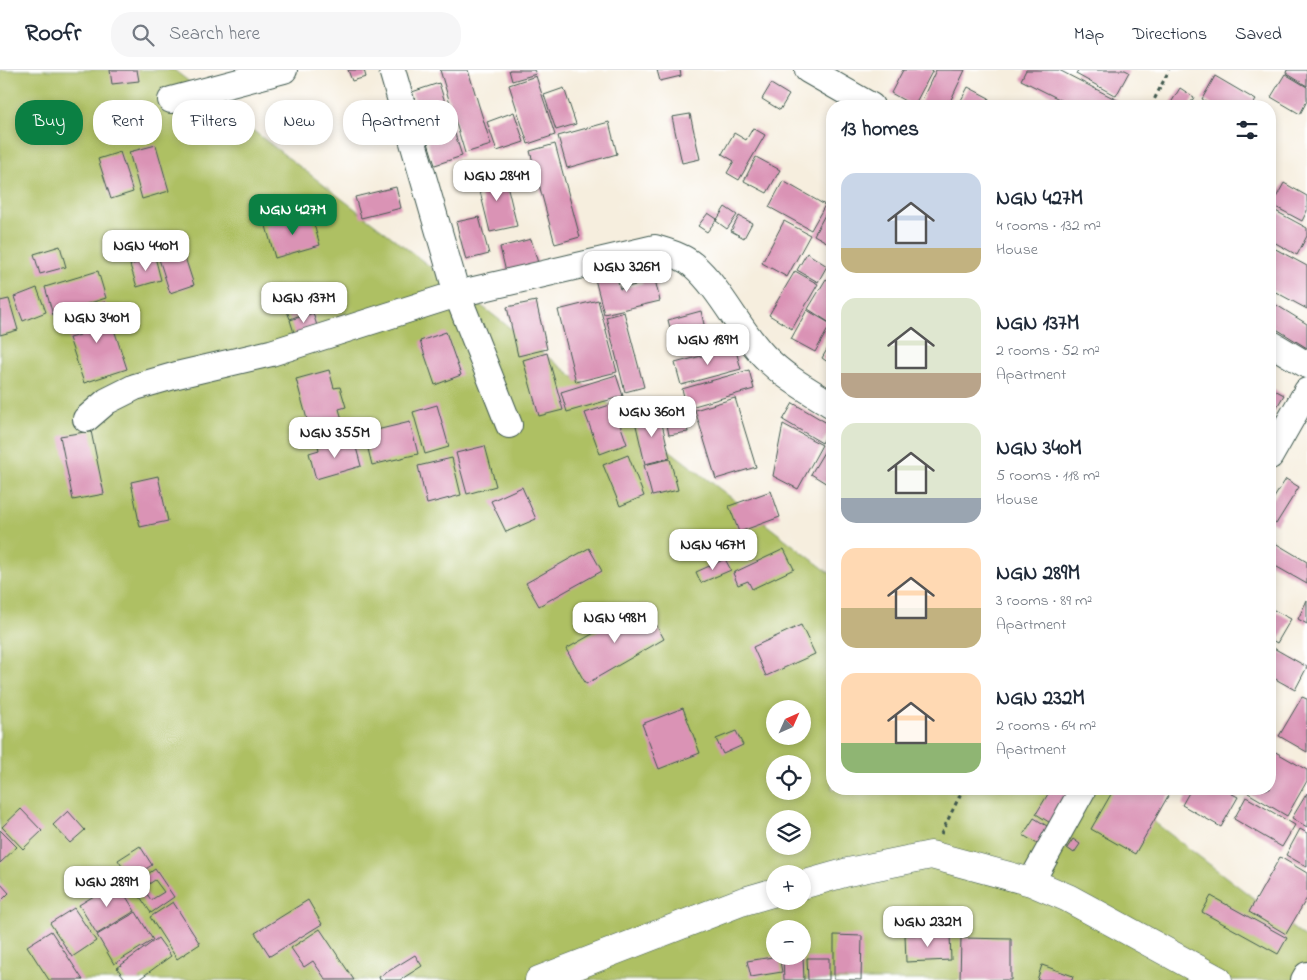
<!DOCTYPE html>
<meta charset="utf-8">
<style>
body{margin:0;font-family:"Indie Flower",sans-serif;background:#f6f6f7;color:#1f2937;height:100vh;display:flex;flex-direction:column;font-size:19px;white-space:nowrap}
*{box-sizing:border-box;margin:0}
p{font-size:16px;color:#747a83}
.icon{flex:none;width:28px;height:28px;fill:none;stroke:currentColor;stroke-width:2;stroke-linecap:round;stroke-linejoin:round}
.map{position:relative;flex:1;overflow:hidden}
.panel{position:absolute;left:826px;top:30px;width:450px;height:695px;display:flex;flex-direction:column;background:#fff;border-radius:20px;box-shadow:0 2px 8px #0003}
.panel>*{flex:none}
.guide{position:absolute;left:15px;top:30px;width:475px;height:45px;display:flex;gap:10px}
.needle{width:32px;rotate:45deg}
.tools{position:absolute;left:766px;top:630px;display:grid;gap:10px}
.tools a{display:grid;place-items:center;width:45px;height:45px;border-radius:50%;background:#fff;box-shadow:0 2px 8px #0003;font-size:25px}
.price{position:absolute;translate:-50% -42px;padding:0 11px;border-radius:10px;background:#fff;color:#222;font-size:16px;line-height:32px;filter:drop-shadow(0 1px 2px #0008)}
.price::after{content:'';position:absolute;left:50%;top:30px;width:15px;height:11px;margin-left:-8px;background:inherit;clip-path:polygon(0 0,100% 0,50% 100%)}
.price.active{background:#0b8043;color:#fff}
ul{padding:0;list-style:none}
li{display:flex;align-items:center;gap:15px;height:125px;padding:0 15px}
li span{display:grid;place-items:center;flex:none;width:140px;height:100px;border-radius:15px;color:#555}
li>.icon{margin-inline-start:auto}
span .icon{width:60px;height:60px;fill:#fffc;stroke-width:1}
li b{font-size:21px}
h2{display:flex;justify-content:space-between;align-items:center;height:60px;padding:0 15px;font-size:21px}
.pill{padding:0 18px;border-radius:20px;background:#fff;box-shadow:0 2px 8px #0003;font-size:18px;line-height:45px}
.pill.active{background:#0b8043;color:#fff}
header{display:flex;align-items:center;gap:30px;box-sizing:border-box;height:70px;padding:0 25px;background:#fff;border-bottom:1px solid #e0e1e3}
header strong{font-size:24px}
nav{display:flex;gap:28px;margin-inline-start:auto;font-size:18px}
.search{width:350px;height:45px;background:#f6f6f7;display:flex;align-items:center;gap:12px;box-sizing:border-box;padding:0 18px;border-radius:20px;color:#747a83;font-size:19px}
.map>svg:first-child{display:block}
</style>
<header>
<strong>Roofr</strong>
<div class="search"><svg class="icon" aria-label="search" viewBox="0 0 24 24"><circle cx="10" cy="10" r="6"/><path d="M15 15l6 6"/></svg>Search here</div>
<nav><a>Map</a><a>Directions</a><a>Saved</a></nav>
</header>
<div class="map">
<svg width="1307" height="910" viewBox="0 0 1307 910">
<rect width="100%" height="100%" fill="#fff"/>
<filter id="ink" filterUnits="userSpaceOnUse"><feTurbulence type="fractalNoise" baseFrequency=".02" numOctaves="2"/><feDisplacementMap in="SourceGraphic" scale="10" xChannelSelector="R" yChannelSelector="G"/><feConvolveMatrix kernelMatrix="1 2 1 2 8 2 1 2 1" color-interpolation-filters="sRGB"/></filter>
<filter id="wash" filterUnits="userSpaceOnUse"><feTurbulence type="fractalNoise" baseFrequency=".0096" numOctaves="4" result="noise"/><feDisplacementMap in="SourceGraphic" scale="20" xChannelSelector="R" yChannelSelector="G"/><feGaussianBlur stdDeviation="1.12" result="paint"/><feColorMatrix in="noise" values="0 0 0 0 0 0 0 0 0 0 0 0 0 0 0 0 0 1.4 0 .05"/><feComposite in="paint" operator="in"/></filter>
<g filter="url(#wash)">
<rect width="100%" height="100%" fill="#f6eede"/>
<path fill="#aec063" stroke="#667e4c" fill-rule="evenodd" d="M0,0H174L832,505V719H1111L1307,869V910H0ZM775,639H802V666H775ZM775,694H802V721H775ZM775,749H802V776H775ZM775,804H802V831H775ZM775,859H802V886H775Z"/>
<g id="blocks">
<path fill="#da93b5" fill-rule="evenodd" d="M110,0H137L139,11L112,14Z
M348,0H364L366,7L352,11Z
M440,0H468L491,75L465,83Z
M509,0H534L536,4L512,11Z
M657,0H680L681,6L660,11Z
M903,0H933L914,36L891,23Z
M936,0H965L948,36H919Z
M1026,0H1059L1117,30L1114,36H1073L1021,10Z
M1078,0H1125L1129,2L1116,26L1076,4Z
M1287,0H1307V16L1286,3Z
M1285,4L1307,17V31L1300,44L1271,27Z
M536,6L555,65L528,74L509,15Z
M1215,6L1256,30L1252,36H1214L1202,29Z
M439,13L462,86L435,95L412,22Z
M771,14L789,25L780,40L762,29Z
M968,17L989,28L985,36H958Z
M564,18L576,54L556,60L544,25Z
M1180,18L1194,27L1193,29L1189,36H1169Z
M514,42L524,72L497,81L487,52Z
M690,44L700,89L682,93L672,47Z
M609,52L617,84L567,98L558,66Z
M753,58L765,65L739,110L727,103L734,91L722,84L734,63L746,70Z
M555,74L580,167L555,174L530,81Z
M156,75L169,121L142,129L129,82Z
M120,82L133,122L111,129L98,89Z
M756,87L780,100L767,123L744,111Z
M504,102L517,156L490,162L477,109Z
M783,111L825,135L811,160L769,137Z
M1284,113L1307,126V141L1302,151L1272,135Z
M396,117L401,138L361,148L355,127Z
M832,132V175L814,165Z
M725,137L737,145L727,159L716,151Z
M1270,138L1307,158V166L1297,185L1270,170Z
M708,143L717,149L707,162L698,156Z
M311,144L320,175L275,188L266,156Z
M739,146L752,153L744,168L731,161Z
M479,147L489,184L466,190L456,152Z
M784,151L810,165L787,207L762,193Z
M531,169L538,193L506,202L500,177Z
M60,176L66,197L40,204L34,184Z
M1270,176L1307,196V239L1270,219Z
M183,181L194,215L170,223L159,189Z
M807,183L827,196L818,212L797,200Z
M155,187L161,210L137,217L130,195Z
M98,201L106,228L53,245L45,217Z
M653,201L660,231L604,244L595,209L616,204L620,219L643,213L640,204Z
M795,201L818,214L792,259L769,245Z
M826,209L832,213V249L830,253L808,239Z
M37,218L46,242L23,251L14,227Z
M296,220L303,244L290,249L281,225Z
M9,229L18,260L0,265V231Z
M598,230L617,302L576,312L558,240Z
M536,231L547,279L518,286L507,237Z
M1270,231L1307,254V278L1270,255Z
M105,232L127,299L84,313L69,268L80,265L73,243Z
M807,240L831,254L815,282L791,269Z
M701,241L708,272L676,281L668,250Z
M624,242L644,317L625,322L606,247Z
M313,243L318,259L295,266L290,250Z
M446,262L461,305L435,315L420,271Z
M832,271V295L822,288Z
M735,277L741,299L681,315L675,293Z
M547,283L563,340L539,346L523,290Z
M329,300L334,318L340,317L346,337L339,339L347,366L314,375L296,309Z
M749,300L754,319L687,338L682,319Z
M616,305L623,326L567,342L561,322Z
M1271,318L1284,325L1274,342L1270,340Z
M735,328L756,397L716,409L695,340Z
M682,332L688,362L669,365L663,335Z
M793,333L832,356L822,373L783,350Z
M613,334L627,374L600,384L585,343Z
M437,335L449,377L425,384L413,342Z
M659,341L670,388L645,394L634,347Z
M410,352L418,384L372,395L364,363Z
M783,354L822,375L798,419L773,406Z
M91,361L104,424L73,430L60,366Z
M354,370L361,396L316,409L309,383L319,380L318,376L335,372L337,375Z
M485,376L496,416L467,424L456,383Z
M827,377L832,380V417L811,404Z
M628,385L644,426L620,436L603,395Z
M452,388L461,425L427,434L418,396Z
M670,389L678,420L652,426L644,395Z
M158,406L168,451L140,457L131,412Z
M1286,409L1299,417L1276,454L1270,450V434Z
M522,417L536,449L506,462L491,431Z
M771,421L780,447L739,462L729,436Z
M1270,470L1307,492V514L1270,493Z
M589,478L602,501L539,536L526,513Z
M784,479L794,499L752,519L748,511L738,515L733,503Z
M725,489L731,500L701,513L696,502Z
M1307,530V554L1298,549Z
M645,534L664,569L586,614L566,579Z
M1270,538L1291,549L1277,573L1270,569Z
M801,555L815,584L766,606L753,577Z
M1270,576L1307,597L1295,620L1270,606Z
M1302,627L1307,629V682L1279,666Z
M683,638L700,683L659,699L642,654Z
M736,661L743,675L723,684L716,669Z
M1272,680L1307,700V711L1287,746L1248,723L1250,719H1270V683Z
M1051,719H1073L1052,754L1036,744Z
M1114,719H1172L1135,784L1091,759Z
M1191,719H1223L1238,727L1221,757L1182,735Z
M1307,723V757L1292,748Z
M1246,727L1295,755L1282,777L1234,749Z
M21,739L42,761L23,779L2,757Z
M68,741L85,760L70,773L53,755Z
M1034,748L1052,759L1042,777L1023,765Z
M1300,759L1307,763V797L1286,785Z
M0,760L17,777L0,793Z
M1073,769L1080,774L1074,783L1067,778Z
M140,776L152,795L130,809L118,790Z
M1280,787L1307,803V828L1286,864L1249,842Z
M155,799L174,827L151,843L132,815ZM155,810L164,822L151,830L143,818Z
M117,812L135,841L97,864L79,835Z
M0,813L9,823L0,832Z
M1211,826L1287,868L1278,884L1202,842Z
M308,830L322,854L270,886L255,863Z
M173,832L200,874L177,889L150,847Z
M74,838L96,871L72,887L50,853Z
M136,842L153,870L114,894L97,865Z
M320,859L354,910H326L313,891L304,897L291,878Z
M51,861L83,910H49L27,876Z
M950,864L951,890L906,892L905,865Z
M834,865L862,866L861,910L834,909Z
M158,868L171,886L138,910H126L117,898Z
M961,868L1011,869V910H960Z
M415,885L422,896L400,910H380L379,907Z
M779,886L782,902L751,907L747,891Z
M783,886H803L804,910H784Z
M807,888H829V910H808Z
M1042,895L1073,906L1072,910H1037Z"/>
</g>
</g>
<g filter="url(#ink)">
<use href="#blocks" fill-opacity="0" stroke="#3f584e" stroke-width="1"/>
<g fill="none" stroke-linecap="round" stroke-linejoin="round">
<defs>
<path id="street" d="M392,0L457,224L509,355
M808,0L871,36
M171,30L284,0
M1270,273L1307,295
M86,349L107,331L135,317L177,305L271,283L457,224L655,178C667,182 683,186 693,195C720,218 739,260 764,286C784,307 808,320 832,335
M1270,386L1307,321
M1031,812L1083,719
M1304,910L1307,905"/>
<path id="secondary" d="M802,815L848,802L931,785L1031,812L1068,828L1218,910
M539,910L741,832L775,822"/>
</defs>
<use href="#street" stroke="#3f584e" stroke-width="28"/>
<use href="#secondary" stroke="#3f584e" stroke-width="29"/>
<path stroke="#3f584e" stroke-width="3" stroke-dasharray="4 4" stroke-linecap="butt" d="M1151,36L1169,0
M941,764L963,719"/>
<use href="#street" stroke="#fff" stroke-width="26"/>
<use href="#secondary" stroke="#fff" stroke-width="28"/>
</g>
</g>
</svg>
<div class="tools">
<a><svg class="needle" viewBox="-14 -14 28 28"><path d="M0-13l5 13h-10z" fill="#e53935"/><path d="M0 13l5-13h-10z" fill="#747a83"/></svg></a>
<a><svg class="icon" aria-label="locate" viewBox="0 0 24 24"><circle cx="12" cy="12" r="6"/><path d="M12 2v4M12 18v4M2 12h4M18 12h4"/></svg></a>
<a><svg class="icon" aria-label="layers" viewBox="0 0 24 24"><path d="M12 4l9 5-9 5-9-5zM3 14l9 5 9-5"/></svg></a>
<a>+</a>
<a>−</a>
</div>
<b class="price" style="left:497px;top:132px">NGN 284M</b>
<b class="price active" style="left:293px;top:166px">NGN 427M</b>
<b class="price" style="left:146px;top:202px">NGN 440M</b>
<b class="price" style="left:627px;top:223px">NGN 326M</b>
<b class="price" style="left:304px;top:254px">NGN 137M</b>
<b class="price" style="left:97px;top:274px">NGN 340M</b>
<b class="price" style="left:708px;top:296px">NGN 189M</b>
<b class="price" style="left:652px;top:368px">NGN 360M</b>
<b class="price" style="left:335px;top:389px">NGN 355M</b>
<b class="price" style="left:713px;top:501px">NGN 467M</b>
<b class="price" style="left:615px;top:574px">NGN 498M</b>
<b class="price" style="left:107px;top:838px">NGN 289M</b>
<b class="price" style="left:928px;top:878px">NGN 232M</b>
<div class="guide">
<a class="pill active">Buy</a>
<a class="pill">Rent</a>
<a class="pill">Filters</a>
<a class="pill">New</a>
<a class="pill">Apartment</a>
</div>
<section class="panel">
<h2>13 homes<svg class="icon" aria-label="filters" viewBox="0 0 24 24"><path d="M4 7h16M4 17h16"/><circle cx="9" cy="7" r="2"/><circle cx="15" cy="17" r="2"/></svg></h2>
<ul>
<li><span style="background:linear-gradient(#c9d6e8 75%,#c2b280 0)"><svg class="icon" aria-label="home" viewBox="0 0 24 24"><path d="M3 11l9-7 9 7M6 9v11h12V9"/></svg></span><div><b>NGN 427M</b><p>4 rooms · 132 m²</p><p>House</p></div></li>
<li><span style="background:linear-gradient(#dfe7d0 75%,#b9a48a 0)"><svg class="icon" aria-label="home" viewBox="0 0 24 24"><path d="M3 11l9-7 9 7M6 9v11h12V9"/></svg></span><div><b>NGN 137M</b><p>2 rooms · 52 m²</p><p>Apartment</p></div></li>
<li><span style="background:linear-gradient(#dfe7d0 75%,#9aa5b1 0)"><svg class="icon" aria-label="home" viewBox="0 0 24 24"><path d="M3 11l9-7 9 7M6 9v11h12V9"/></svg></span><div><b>NGN 340M</b><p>5 rooms · 118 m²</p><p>House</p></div></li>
<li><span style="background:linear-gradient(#ffd9b3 60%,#c2b280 0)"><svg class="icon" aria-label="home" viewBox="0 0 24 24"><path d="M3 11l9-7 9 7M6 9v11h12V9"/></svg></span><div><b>NGN 289M</b><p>3 rooms · 89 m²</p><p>Apartment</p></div></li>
<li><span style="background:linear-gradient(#ffd9b3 70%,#8fb573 0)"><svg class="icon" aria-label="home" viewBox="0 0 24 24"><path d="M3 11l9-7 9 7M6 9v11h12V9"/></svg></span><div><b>NGN 232M</b><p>2 rooms · 64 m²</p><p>Apartment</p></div></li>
</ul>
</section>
</div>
